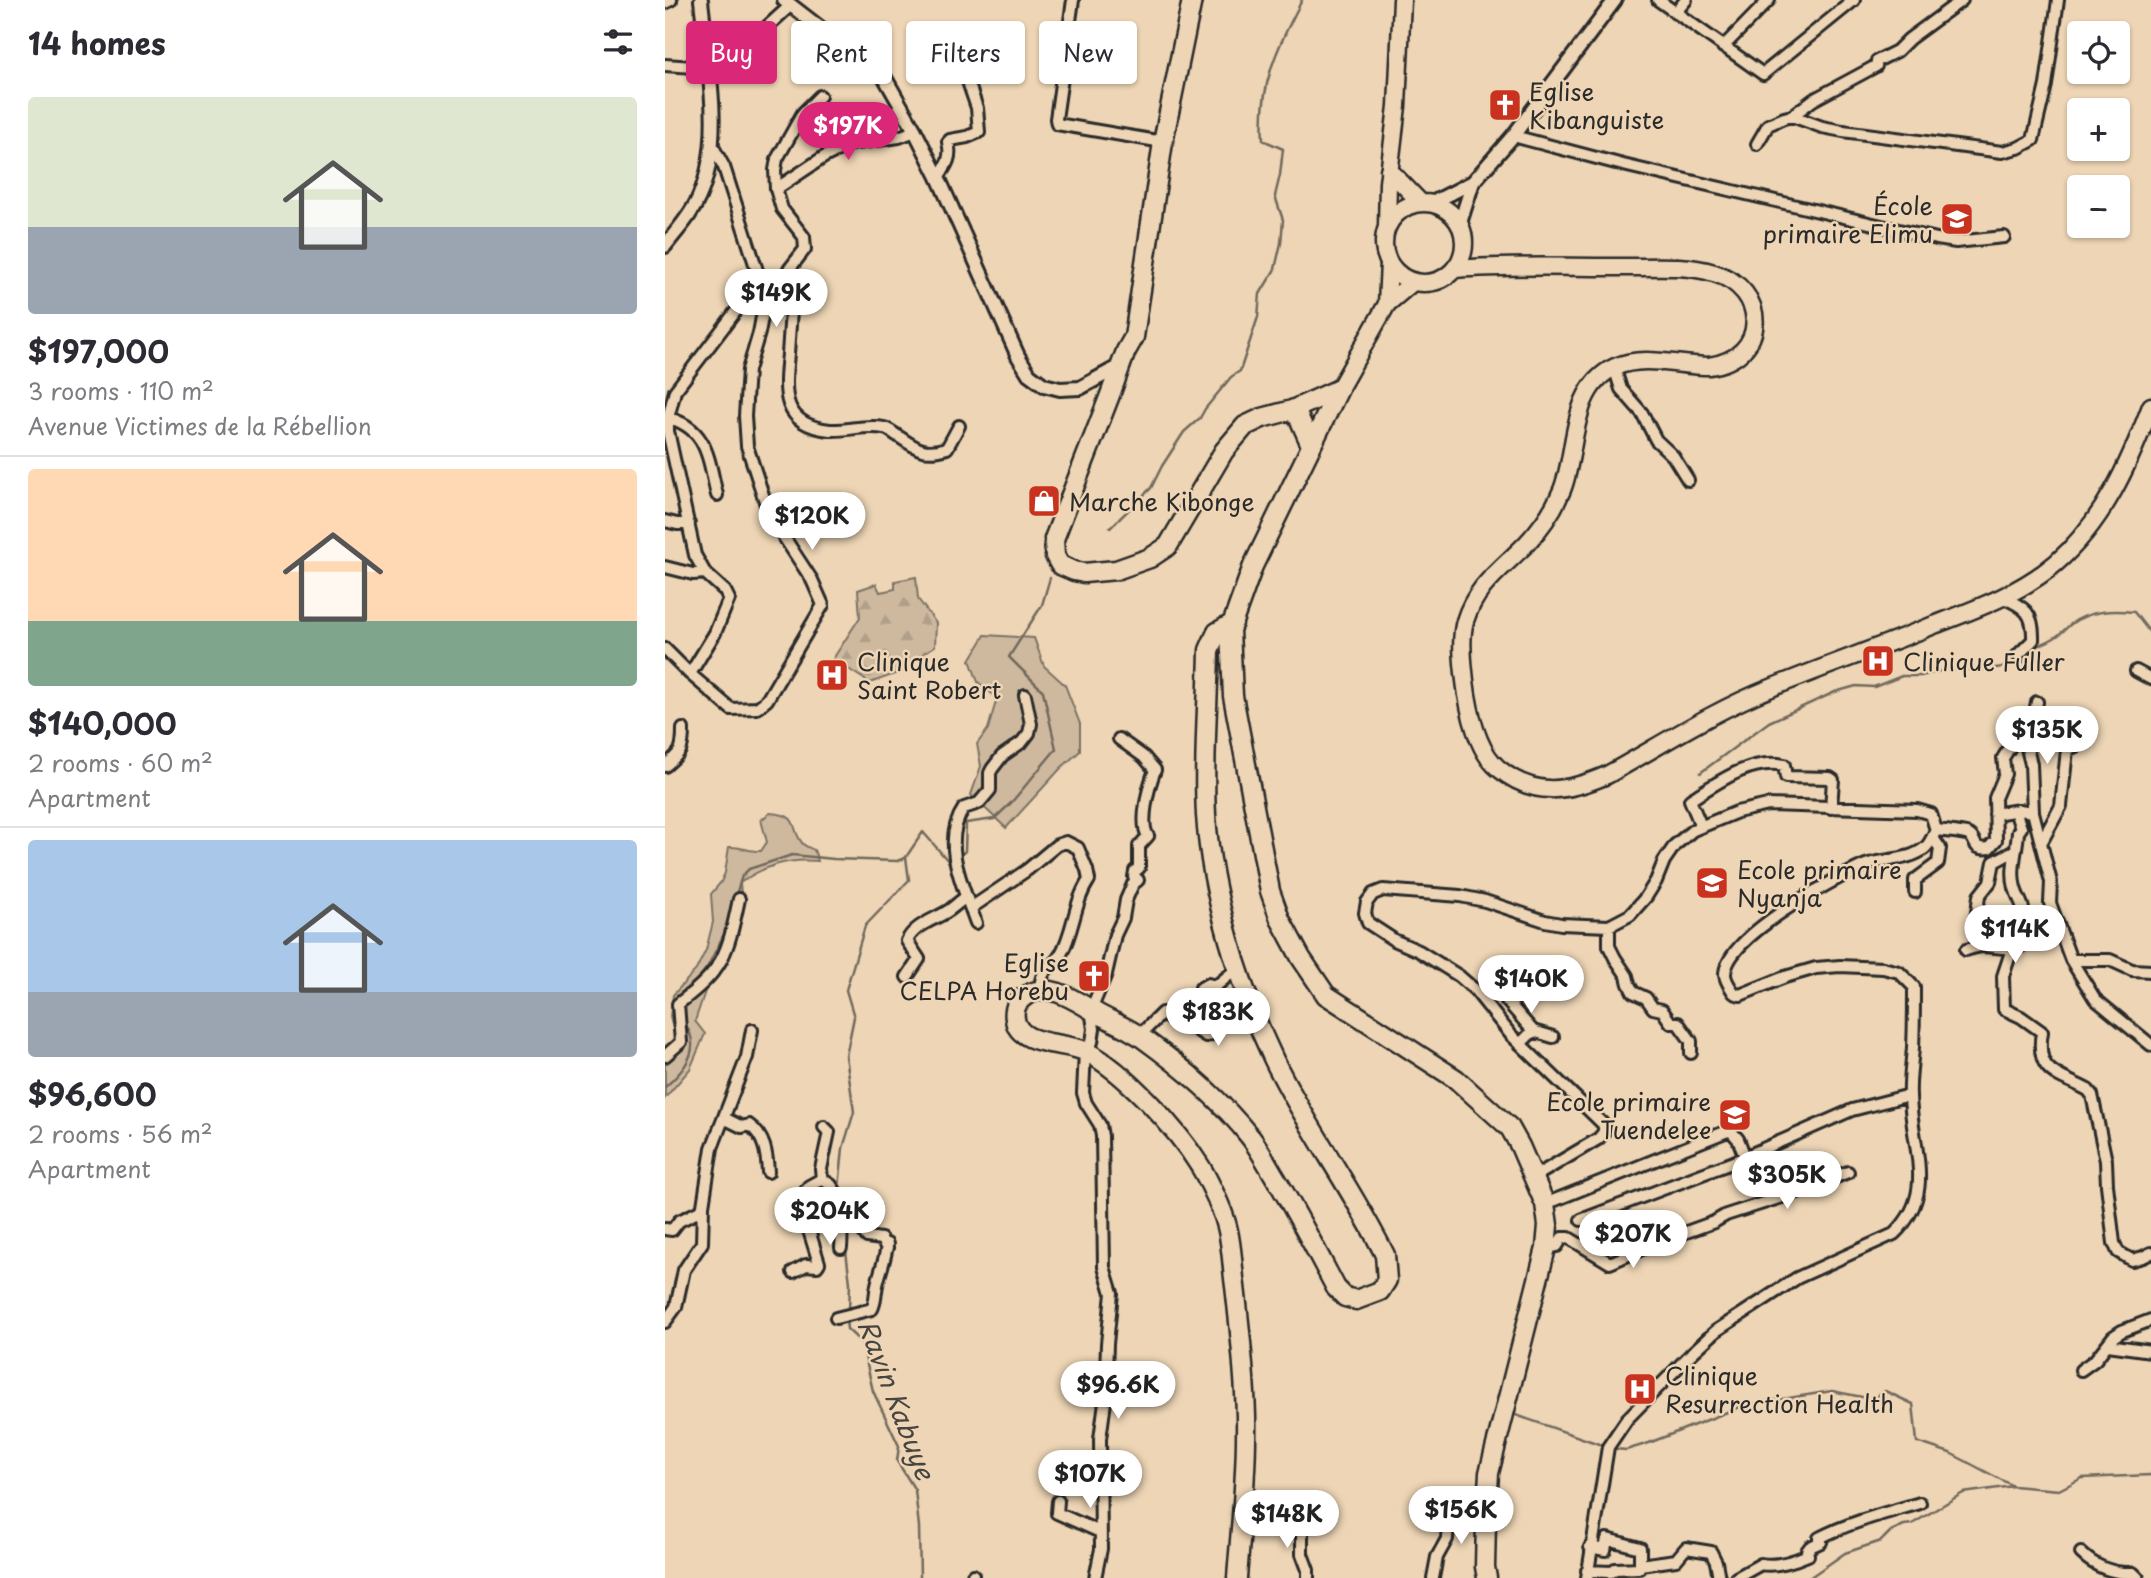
<!DOCTYPE html>
<meta charset="utf-8">
<style>
body{margin:0;font-family:"Playpen Sans",sans-serif;background:#f7f7f7;color:#2b2b33;height:100vh;display:flex;flex-direction:column;font-size:26px;white-space:nowrap}
*{box-sizing:border-box;margin:0}
p{font-size:23px;color:#7c7c81}
.icon{flex:none;width:38px;height:38px;fill:none;stroke:currentColor;stroke-width:2;stroke-linecap:round;stroke-linejoin:round}
.map{position:relative;flex:1;overflow:hidden}
.drawer{display:flex;flex-direction:column;background:#fff;width:665px}
.drawer>*{flex:none}
.hud{position:absolute;left:21px;top:21px;width:665px;height:63px;display:flex;gap:14px}
.controls{position:absolute;left:1402px;top:21px;display:grid;gap:14px}
.controls a{display:grid;place-items:center;width:63px;height:63px;border-radius:7px;background:#fff;box-shadow:0 2px 5px #0004;font-size:35px}
.price{position:absolute;translate:-50% -60px;padding:0 16px;border-radius:24px;background:#fff;color:#222;font-size:23px;line-height:46px;filter:drop-shadow(0 2px 4px #0008)}
.price::after{content:'';position:absolute;left:50%;top:42px;width:21px;height:16px;margin-left:-10px;background:inherit;clip-path:polygon(0 0,100% 0,50% 100%)}
.price.selected{background:#db2777;color:#fff}
ul{padding:0;list-style:none}
li{display:grid;align-content:center;gap:14px;height:371px;padding:0 28px}
li+li{border-top:2px solid #e1e1e2}
li span{display:grid;place-items:center;height:217px;border-radius:7px;color:#555}
li>.icon{margin-inline-start:auto}
span .icon{width:126px;height:126px;fill:#fffc;stroke-width:1}
li b{font-size:30px}
h2{display:flex;justify-content:space-between;align-items:center;height:84px;padding:0 28px;font-size:30px}
.chip{padding:0 24px;border-radius:7px;background:#fff;box-shadow:0 2px 5px #0004;font-size:24px;line-height:63px}
.chip.selected{background:#db2777;color:#fff}
main{display:flex;flex:1;min-height:0}
.map>svg:first-child{display:block}
</style>
<main>
<section class="drawer">
<h2>14 homes<svg class="icon" aria-label="filters" viewBox="0 0 24 24"><path d="M4 7h16M4 17h16"/><circle cx="9" cy="7" r="2"/><circle cx="15" cy="17" r="2"/></svg></h2>
<ul>
<li><span style="background:linear-gradient(#dfe7d0 60%,#9aa5b1 0)"><svg class="icon" aria-label="home" viewBox="0 0 24 24"><path d="M3 11l9-7 9 7M6 9v11h12V9"/></svg></span><div><b>$197,000</b><p>3 rooms · 110 m²</p><p>Avenue Victimes de la Rébellion</p></div></li>
<li><span style="background:linear-gradient(#ffd9b3 70%,#7fa58c 0)"><svg class="icon" aria-label="home" viewBox="0 0 24 24"><path d="M3 11l9-7 9 7M6 9v11h12V9"/></svg></span><div><b>$140,000</b><p>2 rooms · 60 m²</p><p>Apartment</p></div></li>
<li><span style="background:linear-gradient(#a9c7e8 70%,#9aa5b1 0)"><svg class="icon" aria-label="home" viewBox="0 0 24 24"><path d="M3 11l9-7 9 7M6 9v11h12V9"/></svg></span><div><b>$96,600</b><p>2 rooms · 56 m²</p><p>Apartment</p></div></li>
</ul>
</section>
<div class="map">
<svg width="1486" height="1578" viewBox="0 0 1486 1578">
<defs>
<pattern id="forest-firs" width="22" height="20" patternUnits="userSpaceOnUse" patternTransform="scale(1.75)"><rect width="22" height="20" fill="#ceb99f"/><path d="M5 1l3.5 6h-7zM16 11l3.5 6h-7z" fill="#b19f89"/></pattern>
</defs>
<rect width="100%" height="100%" fill="#edd5b5"/>
<filter id="ink" filterUnits="userSpaceOnUse"><feTurbulence type="fractalNoise" baseFrequency=".0143" numOctaves="2"/><feDisplacementMap in="SourceGraphic" scale="14" xChannelSelector="R" yChannelSelector="G"/><feConvolveMatrix kernelMatrix="1 2 1 2 8 2 1 2 1" color-interpolation-filters="sRGB"/></filter>
<g filter="url(#ink)">
<path fill="#ceb99f" stroke="#7c7265" stroke-width="2" d="M320,635L369,638L379,666L400,685L415,724V751L396,768L341,828L306,795L316,766L312,744L323,729L332,698L313,682L305,660Z
M105,813C137,815 124,828 138,844C141,847 145,848 149,850L153,861C123,858 99,866 75,883L77,903L76,914L52,956L30,1021L40,1034L25,1069L0,1098V1062L11,1051L10,1037L5,1016L8,995L31,970L41,950L48,922L46,894L56,882L60,873L64,847C76,846 84,852 96,851L102,842L96,820Z"/>
<path fill="url(#forest-firs)" stroke="#7c7265" stroke-width="2" d="M251,577L253,599L271,623L270,646L244,663V669L205,683L168,659L195,617L193,590L211,584L215,592L230,589V581Z"/>
<g fill="none" stroke-linecap="round" stroke-linejoin="round">
<path stroke="#72695d" stroke-width="2.5" d="M445,528L486,488L497,466L519,432L535,418L540,409L566,377L575,371L593,317L595,294L610,269L616,243L618,220L610,196L615,175L618,149L598,140C594,83 612,49 637,0
M1035,773L1104,722L1170,692L1191,686L1209,687L1237,676H1256L1275,671L1300,669L1312,671L1350,665L1361,661C1370,643 1374,647 1389,638C1396,634 1400,629 1406,624C1424,610 1448,610 1469,612L1486,634
M294,857L300,851L301,823L329,819L346,803L391,749L378,691L344,657L377,605L385,578
M71,895L77,876L84,869L127,855L169,859L232,861L240,858
M32,981L43,966L63,926
M0,1087C13,1076 32,1057 26,1037C25,1032 21,1026 19,1021
M174,1188L178,1148L189,1112L181,1056L189,1017L181,990L200,926L244,880L241,857L258,832L284,862L289,861
M178,1214L184,1227L181,1251L185,1283L184,1311
M181,1320L182,1329L197,1343L208,1391L234,1446L232,1461L250,1490L254,1527L255,1578
M848,1414L934,1444
M950,1449L961,1450L984,1443L1080,1405L1167,1391L1207,1399L1220,1391L1248,1404L1252,1442L1285,1453L1348,1486
M1144,1578L1180,1553L1216,1541L1226,1531L1239,1525L1247,1524L1298,1493L1348,1486L1394,1490L1417,1478L1486,1475"/>
<defs>
<path id="minor" d="M408,0L391,119L392,124L498,142
M993,0L1098,74L1189,0
M0,3L6,0
M1010,13L1021,0
M1058,47L1104,0
M41,56L93,35L126,5
M0,65L43,68
M1127,116L1157,127L1178,131L1337,152L1353,148L1368,140L1381,85L1393,0
M848,136L958,165L1272,239L1291,242L1339,237
M1092,144L1103,125L1119,118L1127,116L1148,100L1211,66L1212,61L1232,51L1244,39L1297,0
M273,177C282,165 287,157 283,142L285,140L302,137L314,132L312,108L287,35
M111,189L159,157L185,144L234,137L250,131
M111,282L124,301L126,310C125,325 124,339 123,354C119,393 116,425 165,430C183,431 201,424 219,428C224,429 228,433 233,436C252,449 259,455 282,448L294,426
M949,367L956,389L977,413L991,440L1008,456L1023,480
M0,417C43,427 43,458 52,495
M0,521L12,524H24
M0,567L28,574L40,573
M1337,597C1360,607 1369,613 1368,640L1353,655
M0,649L25,674L66,709L92,708L102,700L158,605L147,580L115,531L109,529L82,446L80,416L83,370L94,333L98,312L96,283L59,167L47,145
M1471,671L1486,679
M25,674L50,633L64,599L60,591L40,573L30,555L3,431V418L10,391L84,294L96,283L111,282L119,276L140,249L139,237L117,209L111,189L110,170L112,159L138,113L155,96
M1357,729L1366,764L1368,812
M0,766C16,753 18,750 18,729
M1350,811L1356,828L1353,832C1352,850 1345,870 1350,888C1354,902 1359,902 1359,920
M1330,814L1354,810L1368,812L1386,882L1385,903L1406,960L1430,999L1486,1045
M1036,826L1025,800C1052,783 1085,758 1119,765L1121,777L1165,778L1168,780L1166,808
M1271,830C1281,831 1292,832 1301,834C1314,837 1304,851 1324,848L1331,840L1330,798L1340,774L1338,758L1355,731L1369,717L1372,702
M1376,843L1396,806L1402,750L1417,743
M1351,850L1329,862L1325,882L1314,896L1311,921C1325,935 1336,943 1356,946
M1250,892V880L1273,863L1275,848L1268,838
M306,908L362,870L392,845L401,842L413,848L422,870L424,880C409,902 409,931 396,954C386,972 376,964 375,991
M311,923C299,888 275,843 299,808L314,803L325,790V773L327,769L337,756L357,742L364,733L366,724L360,695
M944,926V946L950,958L962,976L964,984L968,992L981,998L988,1008L997,1010L1006,1023H1013L1026,1041V1053
M1347,949L1338,976L1339,1009L1356,1017L1377,1032C1370,1074 1393,1074 1423,1090L1427,1095L1441,1161L1442,1185L1449,1243L1453,1252L1467,1260L1478,1257L1486,1253
M1301,950C1307,948 1313,946 1319,946C1337,947 1349,953 1364,940L1365,936
M1406,960H1445L1467,970L1486,971
M242,977L254,959L242,941C249,925 269,920 283,911C289,907 295,901 301,897
M842,1001L868,1031
M474,1036L497,1013L506,1020L515,1016L522,1024L541,1036L546,1034L548,1027C542,1014 538,1002 536,988L543,984L551,986L568,972L575,971
M855,1044L868,1031L888,1037
M0,1056L16,1042L13,1004C60,968 62,955 74,899
M59,1121L63,1120L77,1127L84,1125C100,1136 102,1155 103,1172
M159,1127L164,1132L156,1169L157,1179L166,1185L202,1237L216,1239L222,1248
M869,1177L933,1139C938,1134 941,1131 938,1124L846,1035L810,990L794,976L754,951L729,940L703,923L700,913L702,902L708,894L718,890L795,896L820,901L880,921L896,924L944,926L965,915L981,897L991,881L999,861L1010,845L1028,830L1072,812L1103,805L1252,810L1266,814L1271,830C1268,836 1265,844 1260,848C1243,862 1217,858 1198,866C1167,880 1061,937 1060,974C1060,981 1066,988 1069,993L1075,995L1120,977L1151,968L1175,966L1218,968L1234,972L1249,987C1249,1007 1249,1027 1248,1047C1247,1063 1244,1080 1245,1096C1246,1147 1273,1192 1229,1234L1132,1278L1051,1331L1026,1354L962,1419L943,1447L922,1578
M137,1195L165,1197C174,1218 178,1225 176,1248
M880,1204L1065,1130L1073,1139L1080,1157
M916,1220L1066,1163L1187,1110L1245,1095
M0,1229L7,1230L14,1221L37,1210
M881,1248L892,1246L897,1238H904L945,1263L991,1243L1049,1222L1061,1215L1142,1189L1183,1172
M128,1272L141,1265L152,1266L154,1263L142,1224L137,1195L144,1186L157,1179
M171,1318L207,1309C211,1301 210,1294 212,1285C215,1271 221,1258 222,1244
M0,1322L11,1307L19,1270L37,1243L38,1206L47,1148L82,1057L87,1030
M1443,1345L1486,1351
M1416,1370L1430,1360L1448,1337L1457,1331L1486,1320
M393,1501L392,1513L435,1532
M637,1525V1554L643,1570V1578
M925,1547L940,1550L942,1539L975,1548V1565L1011,1560L1021,1548L1046,1552L1051,1562L1054,1578
M1416,1553C1430,1567 1449,1574 1468,1573L1473,1578
M922,1571L946,1572L950,1569L974,1568L975,1565
M308,1578V1575
M430,1578L436,1549L435,1439L440,1402L442,1344L447,1293L439,1267L437,1136L435,1125L421,1103L418,1093L420,1051L427,1042L429,1029L426,1010L441,974L450,935L458,918L461,900L468,884L473,880L469,877L470,871L474,868V846L483,836C474,823 484,785 490,770L479,757L454,739
M768,1578L772,1557L782,1539L783,1522L821,1521
M1071,1578L1096,1564C1111,1567 1129,1561 1143,1555L1142,1551L1145,1547L1156,1542L1154,1538C1185,1522 1221,1513 1255,1503"/>
<path id="tertiary" d="M119,0L220,78L250,131L273,177L353,356L364,374L379,385L395,389L415,388L455,366
M767,203L808,182
M795,223L808,182L848,136L950,0
M0,246C12,230 26,216 34,197C60,138 42,62 36,0"/>
<path id="primary" d="M724,170L755,202
M719 243a40 40 0 1 1 80 0a40 40 0 1 1-80 0Z
M722,226L723,183L732,106L737,0
M791,269C843,265 895,267 947,267C980,268 1017,263 1049,273C1104,289 1104,358 1044,366C1013,366 979,354 950,367C904,388 913,451 897,490C889,509 876,528 862,543C838,568 811,585 800,621C794,641 799,675 802,695C806,719 814,752 833,768C869,798 903,792 942,775C996,745 1048,711 1106,688C1160,666 1215,647 1269,625C1311,609 1356,593 1391,563C1439,521 1464,464 1486,406
M722,304L724,263
M674,389L722,304L748,282"/>
<path id="trunk" d="M527,0L498,142L469,337L461,351L445,395L389,539L390,556L395,565L409,571L419,573L451,570L485,558L503,546L559,451L580,426L597,418L627,410L674,389
M674,389L588,566L565,630L568,696L605,891L615,919L636,958L661,995L791,1079L845,1128L855,1146L880,1204L883,1225L881,1248L824,1473L821,1521L820,1567L822,1578
M627,410L634,418L646,445
M568,623L552,632L544,650C543,705 538,761 541,815C546,894 575,989 609,1060C642,1128 687,1188 720,1255L722,1280L715,1291L691,1300L680,1297L671,1288C651,1250 632,1213 610,1177C602,1164 595,1150 586,1138C556,1100 515,1065 476,1037C462,1027 445,1021 430,1012C411,1001 384,981 362,995C353,1000 348,1008 350,1019C353,1047 401,1041 422,1052C460,1072 512,1129 535,1166C543,1179 557,1208 561,1223C567,1242 567,1266 570,1286C575,1329 580,1374 581,1417C582,1471 576,1525 572,1578"/>
</defs>
<use href="#minor" stroke="#2b2b2b" stroke-width="16"/>
<use href="#tertiary" stroke="#2b2b2b" stroke-width="18"/>
<use href="#primary" stroke="#2b2b2b" stroke-width="21"/>
<use href="#trunk" stroke="#2b2b2b" stroke-width="23"/>
<use href="#minor" stroke="#edd5b5" stroke-width="10"/>
<use href="#tertiary" stroke="#edd5b5" stroke-width="12"/>
<use href="#primary" stroke="#edd5b5" stroke-width="16"/>
<use href="#trunk" stroke="#edd5b5" stroke-width="18"/>
</g>
</g>
<defs>
<symbol id="church-square" viewBox="-11 -11 22 22"><rect x="-9" y="-9" width="18" height="18" rx="4" fill="#c8321e" stroke="#edd5b5"/><path d="M-1.2-6h2.4v3.5h3.3v2.4h-3.3V6h-2.4V-.1h-3.3v-2.4h3.3Z" fill="#fff"/></symbol>
<symbol id="school-square" viewBox="-11 -11 22 22"><rect x="-9" y="-9" width="18" height="18" rx="4" fill="#c8321e" stroke="#edd5b5"/><path d="M0-5L7-2L0 1L-7-2ZM-4 1L0 2.5L4 1V4Q0 6-4 4Z" fill="#fff"/></symbol>
<symbol id="shop-square" viewBox="-11 -11 22 22"><rect x="-9" y="-9" width="18" height="18" rx="4" fill="#c8321e" stroke="#edd5b5"/><path d="M-5-2.5h2.3a2.7 3.5 0 0 1 5.4 0H5L5.5 6h-11ZM-1.5-2.5h3a1.5 2.3 0 0 0-3 0Z" fill="#fff"/></symbol>
<symbol id="hospital-square" viewBox="-11 -11 22 22"><rect x="-9" y="-9" width="18" height="18" rx="4" fill="#c8321e" stroke="#edd5b5"/><path d="M-5-5h3v3.5h4V-5h3V5h-3V1.5h-4V5h-3Z" fill="#fff"/></symbol>
</defs>
<g fill-rule="evenodd">
<use href="#church-square" x="821" y="86" width="38" height="38"/>
<use href="#school-square" x="1273" y="200" width="38" height="38"/>
<use href="#shop-square" x="360" y="482" width="38" height="38"/>
<use href="#hospital-square" x="1194" y="642" width="38" height="38"/>
<use href="#hospital-square" x="148" y="656" width="38" height="38"/>
<use href="#school-square" x="1028" y="864" width="38" height="38"/>
<use href="#church-square" x="410" y="957" width="38" height="38"/>
<use href="#school-square" x="1051" y="1096" width="38" height="38"/>
<use href="#hospital-square" x="956" y="1370" width="38" height="38"/>
</g>
<g text-anchor="middle" dominant-baseline="central" stroke-width="5" stroke-linejoin="round" paint-order="stroke">
<g font-size="24" fill="#2b2b2b" stroke="#edd5b5" text-anchor="start">
<text x="864" y="91">Eglise<tspan x="864" dy="28">Kibanguiste</tspan></text>
<text x="1268" y="205" text-anchor="end">École<tspan x="1268" dy="28">primaire Elimu</tspan></text>
<text x="404" y="501">Marche Kibonge</text>
<text x="192" y="661">Clinique<tspan x="192" dy="28">Saint Robert</tspan></text>
<text x="1238" y="661">Clinique Fuller</text>
<text x="1072" y="869">Ecole primaire<tspan x="1072" dy="28">Nyanja</tspan></text>
<text x="404" y="962" text-anchor="end">Eglise<tspan x="404" dy="28">CELPA Horebu</tspan></text>
<text x="1046" y="1101" text-anchor="end">Ecole primaire<tspan x="1046" dy="28">Tuendelee</tspan></text>
<text x="1000" y="1375">Clinique<tspan x="1000" dy="28">Resurrection Health</tspan></text>
</g>
<g font-size="26" font-style="italic" fill="#484540" stroke="#edd5b5">
<text transform="translate(232 1399) rotate(69)">Ravin Kabuye</text>
</g>
</g>
</svg>
<div class="controls">
<a><svg class="icon" aria-label="locate" viewBox="0 0 24 24"><circle cx="12" cy="12" r="6"/><path d="M12 2v4M12 18v4M2 12h4M18 12h4"/></svg></a>
<a>+</a>
<a>−</a>
</div>
<b class="price selected" style="left:183px;top:162px">$197K</b>
<b class="price" style="left:111px;top:329px">$149K</b>
<b class="price" style="left:147px;top:552px">$120K</b>
<b class="price" style="left:1382px;top:766px">$135K</b>
<b class="price" style="left:1350px;top:965px">$114K</b>
<b class="price" style="left:866px;top:1015px">$140K</b>
<b class="price" style="left:553px;top:1048px">$183K</b>
<b class="price" style="left:1122px;top:1211px">$305K</b>
<b class="price" style="left:165px;top:1247px">$204K</b>
<b class="price" style="left:968px;top:1270px">$207K</b>
<b class="price" style="left:453px;top:1421px">$96.6K</b>
<b class="price" style="left:425px;top:1510px">$107K</b>
<b class="price" style="left:796px;top:1546px">$156K</b>
<b class="price" style="left:622px;top:1550px">$148K</b>
<div class="hud">
<a class="chip selected">Buy</a>
<a class="chip">Rent</a>
<a class="chip">Filters</a>
<a class="chip">New</a>
</div>
</div>
</main>
